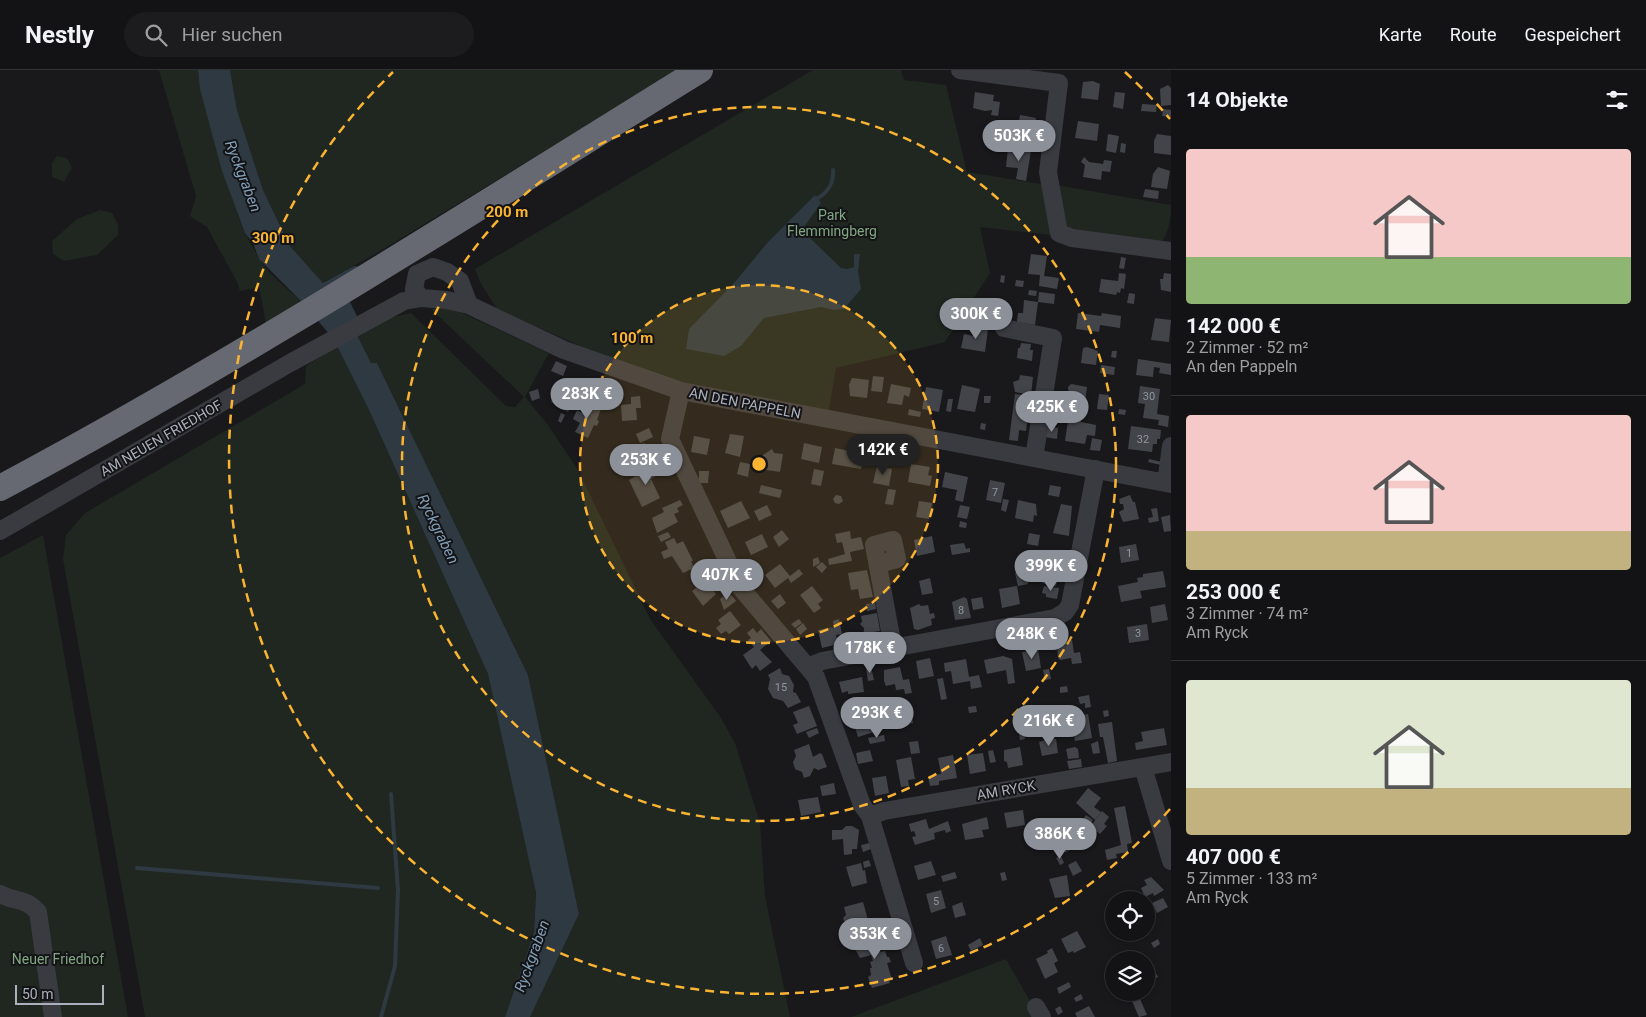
<!DOCTYPE html>
<html lang="de">
<meta charset="utf-8">
<style>
body{margin:0;font-family:Roboto,sans-serif;background:#1c1c1e;color:#f1f3f6;height:100vh;display:flex;flex-direction:column;font-size:19px;white-space:nowrap}
*{box-sizing:border-box;margin:0}
p{font-size:16px;color:#9d9ea0}
.icon{flex:none;width:28px;height:28px;fill:none;stroke:currentColor;stroke-width:2;stroke-linecap:round;stroke-linejoin:round}
.map{position:relative;flex:1;overflow:hidden}
.drawer{display:flex;flex-direction:column;background:#131315;width:475px}
.drawer>*{flex:none}
.tools{position:absolute;left:1105px;top:821px;display:grid;gap:10px}
.tools a{display:grid;place-items:center;width:50px;height:50px;border-radius:50%;background:#131315;box-shadow:0 2px 8px #0003,0 0 0 1px #323234;font-size:25px}
.scale{position:absolute;left:15px;bottom:12px;width:89px;box-sizing:border-box;padding-left:5px;border:2px solid #abb0bc;border-top:0;font-size:14px;line-height:18px;white-space:nowrap;color:#abb0bc;-webkit-text-stroke:4px #141417;paint-order:stroke}
.price{position:absolute;translate:-50% -42px;padding:0 11px;border-radius:18px;background:#8c9099;color:#fff;font-size:16px;line-height:32px;filter:drop-shadow(0 1px 2px #0008)}
.price::after{content:'';position:absolute;left:50%;top:30px;width:15px;height:11px;margin-left:-8px;background:inherit;clip-path:polygon(0 0,100% 0,50% 100%)}
.price.current{background:#222;color:#fff}
ul{padding:0;list-style:none}
li{display:grid;align-content:center;gap:10px;height:265px;padding:0 15px}
li+li{border-top:1px solid #323234}
li span{display:grid;place-items:center;height:155px;border-radius:5px;color:#555}
li>.icon{margin-inline-start:auto}
span .icon{width:90px;height:90px;fill:#fffc;stroke-width:1}
li b{font-size:21px}
h2{display:flex;justify-content:space-between;align-items:center;height:60px;padding:0 15px;font-size:21px}
header{display:flex;align-items:center;gap:30px;box-sizing:border-box;height:70px;padding:0 25px;background:#131315;border-bottom:1px solid #323234}
header strong{font-size:24px}
nav{display:flex;gap:28px;margin-inline-start:auto;font-size:18px}
.search{width:350px;height:45px;background:#1c1c1e;display:flex;align-items:center;gap:12px;box-sizing:border-box;padding:0 18px;border-radius:28px;color:#9d9ea0;font-size:19px}
main{display:flex;flex:1;min-height:0}
.map>svg:first-child{display:block}
</style>
<header>
<strong>Nestly</strong>
<div class="search"><svg class="icon" aria-label="search" viewBox="0 0 24 24"><circle cx="10" cy="10" r="6"/><path d="M15 15l6 6"/></svg>Hier suchen</div>
<nav><a>Karte</a><a>Route</a><a>Gespeichert</a></nav>
</header>
<main>
<div class="map">
<svg width="1171" height="947" viewBox="0 0 1171 947">
<rect width="100%" height="100%" fill="#19191c"/>
<path fill="#1f2720" d="M159,0H198C201,27 210,52 217,78C228,116 238,154 259,188C269,205 288,219 302,232L266,253L259,217L240,221L237,212L207,157L190,146L196,126Z
M230,0H679L375,184L323,213L290,176L263,120L237,40Z
M813,0H901L904,10L946,15L967,102L1047,115L1051,165L980,157L990,203L945,272L836,298L828,345L685,315L614,291L497,239L480,212L475,199Z
M57,86L67,88L72,98L64,112L52,107V93Z
M1056,115L1171,135C1171,149 1169,161 1161,174L1067,160Z
M100,140L112,143L118,154V165L97,185L64,191L53,184L52,171L77,149Z
M451,238L549,283L525,327L548,355L578,400L650,549L721,648L735,673L760,753L765,826L790,947H530L579,844L528,605L377,293H371L357,265L389,248L411,243L506,336L515,337L524,327L431,239Z
M337,276L369,340L488,604L536,823L534,862L505,947H145L63,489L66,465L85,443L305,314L306,296Z
M43,465L128,947H0V488Z
M1006,889L1039,947H851Z"/>
<path fill="#2e3941" d="M198,0H230L237,40L263,120L290,176L323,213L354,196L361,197L339,210L364,260L357,265L371,293H377L528,605L579,844L530,947H505L534,862L536,823L488,604L369,340L337,276L330,265L302,232L259,189L253,173L245,163L222,101L200,19Z
M815,125L821,133L804,157L808,166L841,198L847,199L854,197V184H860L858,201L861,219L844,239L834,240L821,237L764,248L741,276L724,286L686,279L689,259L734,213L768,172Z"/>
<g fill="none" stroke-linecap="round" stroke-linejoin="round">
<path stroke="#2e3941" stroke-width="4" d="M818,128C828,122 834,112 833,100
M137,798L378,818
M381,947L395,896L398,820L391,724"/>
</g>
<path fill="#434449" d="M1093,11L1100,14L1098,30L1081,28L1083,12Z
M1168,15L1171,18V35L1161,36L1160,19Z
M975,22L994,25L993,31L1000,32L998,46L991,45L992,40L985,41L973,38Z
M1115,22L1125,23L1123,39L1113,37Z
M1142,34L1157,35L1156,42L1141,41Z
M1163,39L1171,40V47L1162,46Z
M1020,45L1036,48L1033,64L1017,61Z
M1078,51L1099,54L1097,71L1075,68Z
M1108,64L1119,66L1116,83L1106,81Z
M1157,64L1171,66V85L1154,83V71Z
M1121,73L1126,74L1125,83L1120,82Z
M1008,78L1031,81L1026,111L1016,109L1018,98L1006,97Z
M1084,87L1089,92L1103,94L1104,90L1112,91L1110,102L1102,101L1101,110L1083,107L1085,95L1081,92Z
M1158,97L1170,101L1167,119L1151,117L1153,104Z
M1145,119L1159,121L1158,129L1143,127Z
M1031,184L1047,186L1044,206L1059,208L1057,219L1039,216L1040,205L1028,204Z
M1121,187L1126,188L1124,199L1119,198Z
M1119,203L1126,204L1124,219L1121,218L1120,223L1117,222L1116,225L1099,222L1101,209L1118,211Z
M1164,203L1171,204V222L1161,220L1160,209H1163Z
M1001,205L1005,206L1004,213L1000,212Z
M1016,210L1024,211L1023,217L1015,216Z
M1029,220L1037,221L1036,226L1028,225Z
M1039,222L1055,224L1054,234L1038,232L1035,255L1017,252L1018,243H1023L1024,230L1038,232Z
M1129,223L1135,224L1134,234L1127,233Z
M983,231L995,233L993,247L981,246Z
M1078,243L1101,246L1102,243L1121,246L1120,258L1100,255L1099,262L1076,259Z
M1155,248L1171,250L1169,272L1151,270Z
M974,257L988,259L985,282L961,278L964,264L973,266Z
M1021,273L1031,274L1030,280H1033L1032,291L1017,288L1018,278H1020Z
M1087,277L1098,281L1096,295L1081,293L1083,278Z
M1112,281H1117L1116,288L1111,287Z
M1138,289L1171,294V305L1159,303L1160,298L1154,297L1153,307L1136,305Z
M556,291L567,296L563,306L551,301Z
M1101,295L1115,297L1114,305L1100,303Z
M1020,305L1033,307L1031,325L1015,322L1013,312L1019,310Z
M873,306L884,307L882,322L871,321Z
M852,308L869,310L867,328L850,326L849,315Z
M891,314L911,318L909,327L904,325L902,335L887,333Z
M1071,314L1087,317L1085,332L1069,330L1068,317Z
M962,315L980,319L975,342L957,339Z
M558,316L571,322L566,334L571,336L568,342L551,332Z
M608,316L617,321L612,332L603,327Z
M1140,316L1160,319L1157,344L1169,346L1168,357L1158,355L1159,350L1143,348L1145,334L1138,333Z
M926,317L943,320L939,342L922,339Z
M538,319L540,328L532,331L529,322Z
M1015,324L1022,325L1024,336L1029,337L1026,361L1019,360L1018,371L1009,370Z
M1099,324L1109,325L1107,340L1097,339Z
M640,326L641,338H636L637,350L622,351L621,335L631,334V327Z
M984,326H991L990,333H984Z
M948,329H953L951,342L946,341Z
M589,333L601,339L597,350L599,351L597,356L594,355L588,368L575,362L580,353L573,349L577,340L584,344Z
M909,339L921,342L920,347L908,345Z
M1119,339L1126,340L1125,345L1118,344Z
M561,343L565,345L561,353L558,351Z
M1076,348L1081,349V352L1096,355L1095,366L1087,365L1085,374L1065,371L1068,350L1076,351Z
M981,353L986,354L985,360L980,359Z
M1047,356L1058,358L1057,369L1045,367Z
M1131,356L1161,360L1160,369H1157V374H1153L1152,382L1128,379Z
M649,358L653,367L640,373L636,364Z
M730,364L744,366L740,387L725,383Z
M694,366L710,369L707,385L691,382Z
M1092,368L1102,370L1100,381L1090,380Z
M644,373L652,388L633,397L626,381Z
M804,373L822,377L819,393L801,389Z
M835,378L864,384L861,399L832,394Z
M772,379L774,383L783,384L780,402L761,399L762,391L760,387Z
M1149,389L1162,392L1161,395L1148,392Z
M740,392L750,394L748,407L737,404Z
M657,394L661,403L651,409L660,428L642,437L629,410Z
M911,394L930,397L928,405L932,406L930,416L908,412Z
M877,396L892,399L889,416L873,413Z
M814,399L824,401L821,416L811,414Z
M699,401H709L708,413H699Z
M945,402L968,407L963,432L955,430L957,420L942,417Z
M990,410L1005,413L1001,433L986,430Z
M761,415L782,420L780,428L759,423Z
M1050,415L1061,417L1059,427L1048,425Z
M888,419L896,420L893,435L885,434Z
M836,425L841,426L843,431L839,434L835,433L833,429Z
M1130,425L1133,432H1135L1139,449L1123,452L1119,442L1124,439L1123,434H1120L1119,429Z
M1003,429L1009,430L1006,442L1001,440Z
M680,430L683,435L677,438L679,442L674,444L678,452L657,463L652,448L664,442L662,438Z
M1018,430L1036,434L1037,446L1034,445L1033,452L1015,448Z
M741,431L750,448L728,458L720,441Z
M919,431L932,433L929,449L916,447Z
M1061,434L1072,436L1069,466L1053,463Z
M767,435L772,445L759,451L754,441Z
M960,435L970,437L967,449L957,447Z
M1157,438L1159,451L1149,453L1148,448L1153,447L1151,439Z
M1170,445L1171,461L1164,462L1161,447Z
M960,451L967,453L966,458L959,457Z
M782,460L789,469L779,477L773,467Z
M850,461L851,469L861,467L864,479L850,482L852,491L829,495L828,489L845,484L842,472L837,473L835,464Z
M668,462L671,467L661,472L658,466Z
M1029,463L1040,465L1038,476L1027,474Z
M762,464L768,477L751,485L745,472Z
M932,466L935,482L917,486L914,470Z
M674,468L677,474L683,471L693,491H691L694,498L683,503L672,486L664,489L661,482L668,479L665,472Z
M964,473L966,479L970,478V482L952,485L950,475Z
M1136,474L1139,490L1121,493L1119,477Z
M818,487L820,493L813,497V489Z
M1021,488L1022,494L1017,495L1016,489Z
M1046,489L1061,492L1056,516L1042,513Z
M822,492L827,497L822,503L816,497Z
M780,494L790,506L799,499L803,504L791,513L788,508L775,518L765,505Z
M867,500L873,527L860,529L858,519L851,520L848,503Z
M1163,501L1166,517L1140,521L1142,528L1121,532L1118,516L1138,512L1137,508L1143,507V504Z
M1020,502H1026L1028,514L1018,516L1015,503Z
M930,508L933,523L922,525L919,511Z
M705,511L716,524L703,536L692,521Z
M812,516L823,530L818,534L821,538L814,543L800,525Z
M1017,516L1020,534L1002,538L999,519Z
M1044,516L1059,518L1057,529L1046,527V524L1042,523Z
M729,522L736,531L724,540L720,529Z
M780,524L786,533L778,539L771,531Z
M964,527L967,529L971,548L955,550L952,532Z
M982,527L984,538L973,540L971,529Z
M875,533L876,539L867,541L866,534Z
M919,534L921,536L928,535L930,544L934,543L935,548L931,549L932,555L918,560L914,559L910,538Z
M1165,534L1168,550L1152,553L1150,537Z
M730,541L741,555L729,564L726,561L721,564L716,558L721,554L718,550Z
M877,543L880,561L874,562L875,568L863,570L864,558L860,554L862,552L861,546Z
M799,549L802,553L795,558L791,554Z
M839,549L842,564L836,565L838,574L822,578L818,560L834,557L833,551Z
M803,553L807,559L800,565L796,559Z
M1147,554L1149,570L1129,573L1127,557Z
M753,558L757,563L761,559L771,571L760,580L772,592L760,601L756,595L752,599L743,585L754,577L748,570L751,568L747,563Z
M1072,570L1074,583L1080,582L1082,593L1072,594L1071,588L1060,590L1058,588L1057,573Z
M1038,579L1041,598L1026,601L1022,582Z
M1003,586L1012,589L1015,613L1008,614L1006,600L987,604L984,590Z
M930,588L934,606L919,609L916,591Z
M966,589L969,607L979,605L982,617L971,619L970,611L953,614L951,601L945,602L944,593Z
M871,597L874,610L868,611L866,598Z
M900,597L903,610L909,609L912,623L905,624L904,619L896,620L895,614L886,616L884,611V600Z
M780,598L782,604L789,606L794,615L793,622L796,623L801,632L788,638L783,631L773,628L768,619L770,609L768,605Z
M1049,599L1051,609L1045,610L1043,600Z
M862,607L864,622L848,624V621L842,623L839,612Z
M943,608L947,629L941,630L937,609Z
M1067,616L1068,622L1060,623V617Z
M1089,625L1091,637L1085,638V633L1080,634L1078,627Z
M809,636L817,656L797,664L793,655L798,653L793,642Z
M976,636L977,642L969,643L968,637Z
M1108,640L1109,646L1104,647L1103,641Z
M1088,644L1092,668L1075,671L1071,647Z
M1031,645L1034,662L1027,663L1024,646Z
M868,646L874,662L858,667L853,651Z
M912,647L913,653L908,654L906,648Z
M1112,652L1117,691L1108,693L1103,667H1100L1098,654Z
M1023,656L1025,669L1020,670L1018,657Z
M817,658L819,663L809,668L806,662Z
M1164,658L1167,675L1136,680L1135,673L1143,671L1141,662Z
M884,665L885,671L870,674L868,668Z
M1049,669H1056L1058,683L1042,686L1039,672Z
M918,671L920,683L911,684L909,672Z
M1098,671L1100,683L1093,684L1091,674Z
M809,674L813,687L820,683L822,684L827,697L818,700L814,698L810,706L804,708L802,702L795,699L793,692L796,686L794,680Z
M1020,677L1023,695L1008,698L1007,692L1004,691V680Z
M1075,677L1078,679L1079,688L1068,689L1066,679Z
M870,680L873,691L858,694L856,683Z
M993,680L996,692L990,693L988,681Z
M983,683L986,701L970,704L967,685Z
M953,685L957,708L939,711V715L930,716L928,706L941,704L938,688Z
M911,687L915,709L908,710L909,716L901,717L896,690Z
M1081,689L1082,697L1069,699L1067,691Z
M886,706L889,723L875,726L872,708Z
M834,713L836,724L822,726L820,716Z
M1088,718L1101,728L1094,737L1101,742L1095,750L1076,733Z
M818,727L821,742L801,746L798,730Z
M1125,736L1132,773L1127,774L1128,782L1116,784L1117,788L1107,790L1105,780L1121,775L1114,738Z
M1023,740L1025,755L1007,758L1004,743Z
M1102,741L1109,747L1104,754L1107,756L1100,764L1090,757Z
M1086,745L1093,750L1085,761L1078,756Z
M987,747L989,759L982,760L984,767L965,770L962,754Z
M926,749L929,759L948,751L951,761L946,763L945,760L934,763L935,769L915,775L912,767L916,766L914,761L911,762L909,754Z
M846,756H852L859,760L857,779H852V784L844,785L843,769L832,770V760H842Z
M1040,762L1042,774L1029,776L1027,764Z
M1074,771L1075,777L1065,783L1063,772Z
M1061,772L1063,782L1058,783L1056,773Z
M870,773L871,779L863,782L861,775Z
M1061,786L1064,793L1060,795L1056,788Z
M869,790L871,796L864,798L863,792Z
M931,791L936,805L918,810L914,796Z
M1076,791L1082,801L1073,806L1068,795Z
M861,793L863,801L865,800L867,813L852,817L846,797Z
M955,802L957,808L943,812L941,806Z
M1005,802L1007,810L1002,811L1000,803Z
M1067,805L1070,826L1055,828L1049,809Z
M1151,807L1164,820L1154,826L1153,823L1145,827L1141,818L1147,815L1144,810Z
M941,820L946,838L931,843L926,824Z
M1163,828L1168,837L1157,843L1152,833Z
M863,832L868,850L874,848L876,853L862,857L860,852L849,855L848,852L844,851L843,848L846,845L844,837Z
M962,832L966,845L955,848L952,836Z
M1077,861L1086,877L1074,883L1073,881L1068,883L1061,869Z
M874,863L879,882L885,881L887,887H889L891,892L887,893L892,910L889,911L890,913L872,918L868,907L871,905L870,898H872L870,892L873,891L871,885L860,888L855,879L858,876L856,868Z
M946,866L952,885L936,889L931,871Z
M980,868L983,875L971,881L968,875Z
M1158,869L1160,874L1154,878L1151,873Z
M1052,878L1058,891L1054,893L1058,902L1045,909L1036,889L1048,883L1047,881Z
M1155,902L1158,907L1146,913V906Z
M1069,912L1071,917L1059,924L1057,918Z
M1128,922H1137L1147,945L1139,947Z
M1081,924L1083,929L1076,932L1074,928Z
M1060,936L1063,942L1058,945L1055,939Z
M1089,936L1095,947H1077L1075,943Z"/>
<g fill="none" stroke-linecap="round" stroke-linejoin="round">
<path stroke="#3a3b41" stroke-width="18" d="M960,0L1059,13L1048,102L1059,163L1072,168L1171,181
M421,228L414,219L417,204L433,197L447,202L460,211L469,235
M1004,258L1053,268L1034,388
M681,321L670,369L740,517L816,607L862,735L870,746L914,893
M1166,413L1171,376
M0,461L290,293L404,231L421,228L446,230L469,235L564,280L681,321L1171,414
M878,494L897,489L893,470L874,475L893,577
M808,597L822,591L1055,548L1065,542L1070,535L1096,399
M1143,697L1171,791
M870,746L884,741L1171,692
M0,824C17,833 24,827 38,842L53,947
M1036,937L1042,947"/>
<path stroke="#666972" stroke-width="26" d="M0,418C240,290 469,143 700,0"/>
</g>
<circle cx="759" cy="394" r="179" fill="#fbb432" fill-opacity=".12"/>
<g fill="none" stroke="#fbb432" stroke-width="2.5" stroke-dasharray="9 6">
<circle cx="759" cy="394" r="179"/>
<circle cx="759" cy="394" r="357"/>
<path d="M1170 739A536 536 0 1 1 393 2M1125 2A536 536 0 0 1 1170 49"/>
</g>
<g text-anchor="middle" dominant-baseline="central" stroke-width="4" stroke-linejoin="round" paint-order="stroke">
<g font-size="11" fill="#91959f">
<text x="1149" y="326">30</text>
<text x="1143" y="369">32</text>
<text x="995" y="422">7</text>
<text x="1129" y="483">1</text>
<text x="961" y="540">8</text>
<text x="1138" y="563">3</text>
<text x="781" y="617">15</text>
<text x="936" y="831">5</text>
<text x="941" y="878">6</text>
</g>
<g font-size="14" fill="#81a783" stroke="#141417">
<text x="832" y="145">Park<tspan x="832" dy="16">Flemmingberg</tspan></text>
<text x="58" y="889">Neuer Friedhof</text>
</g>
<g font-size="14" fill="#abb0bc" stroke="#141417">
<text transform="translate(745 333) rotate(11)">AN DEN PAPPELN</text>
<text transform="translate(161 368) rotate(-30)">AM NEUEN FRIEDHOF</text>
<text transform="translate(1006 720) rotate(-10)">AM RYCK</text>
</g>
<g font-size="15" font-style="italic" fill="#819fb8" stroke="#141417">
<text transform="translate(243 106) rotate(69)">Ryckgraben</text>
<text transform="translate(438 459) rotate(64)">Ryckgraben</text>
<text transform="translate(532 886) rotate(-70)">Ryckgraben</text>
</g>
</g>
<circle cx="759" cy="394" r="8" fill="#fbb432" stroke="#141417" stroke-width="2.5"/>
<g font-size="15" text-anchor="middle" font-weight="bold" fill="#fbb432" stroke="#141417" stroke-width="4" stroke-linejoin="round" paint-order="stroke">
<text x="507" y="147">200 m</text>
<text x="273" y="173">300 m</text>
<text x="632" y="273">100 m</text>
</g>
</svg>
<div class="tools">
<a><svg class="icon" aria-label="locate" viewBox="0 0 24 24"><circle cx="12" cy="12" r="6"/><path d="M12 2v4M12 18v4M2 12h4M18 12h4"/></svg></a>
<a><svg class="icon" aria-label="layers" viewBox="0 0 24 24"><path d="M12 4l9 5-9 5-9-5zM3 14l9 5 9-5"/></svg></a>
</div>
<div class="scale">50 m</div>
<b class="price" style="left:1019px;top:92px">503K €</b>
<b class="price" style="left:976px;top:270px">300K €</b>
<b class="price" style="left:587px;top:350px">283K €</b>
<b class="price" style="left:1052px;top:363px">425K €</b>
<b class="price current" style="left:883px;top:406px">142K €</b>
<b class="price" style="left:646px;top:416px">253K €</b>
<b class="price" style="left:1051px;top:522px">399K €</b>
<b class="price" style="left:727px;top:531px">407K €</b>
<b class="price" style="left:1032px;top:590px">248K €</b>
<b class="price" style="left:870px;top:604px">178K €</b>
<b class="price" style="left:877px;top:669px">293K €</b>
<b class="price" style="left:1049px;top:677px">216K €</b>
<b class="price" style="left:1060px;top:790px">386K €</b>
<b class="price" style="left:875px;top:890px">353K €</b>
</div>
<section class="drawer">
<h2>14 Objekte<svg class="icon" aria-label="filters" viewBox="0 0 24 24"><path d="M4 7h16M4 17h16"/><circle cx="9" cy="7" r="2"/><circle cx="15" cy="17" r="2"/></svg></h2>
<ul>
<li><span style="background:linear-gradient(#f6c9c9 70%,#8fb573 0)"><svg class="icon" aria-label="home" viewBox="0 0 24 24"><path d="M3 11l9-7 9 7M6 9v11h12V9"/></svg></span><div><b>142 000 €</b><p>2 Zimmer · 52 m²</p><p>An den Pappeln</p></div></li>
<li><span style="background:linear-gradient(#f6c9c9 75%,#c2b280 0)"><svg class="icon" aria-label="home" viewBox="0 0 24 24"><path d="M3 11l9-7 9 7M6 9v11h12V9"/></svg></span><div><b>253 000 €</b><p>3 Zimmer · 74 m²</p><p>Am Ryck</p></div></li>
<li><span style="background:linear-gradient(#dfe7d0 70%,#c2b280 0)"><svg class="icon" aria-label="home" viewBox="0 0 24 24"><path d="M3 11l9-7 9 7M6 9v11h12V9"/></svg></span><div><b>407 000 €</b><p>5 Zimmer · 133 m²</p><p>Am Ryck</p></div></li>
</ul>
</section>
</main>
